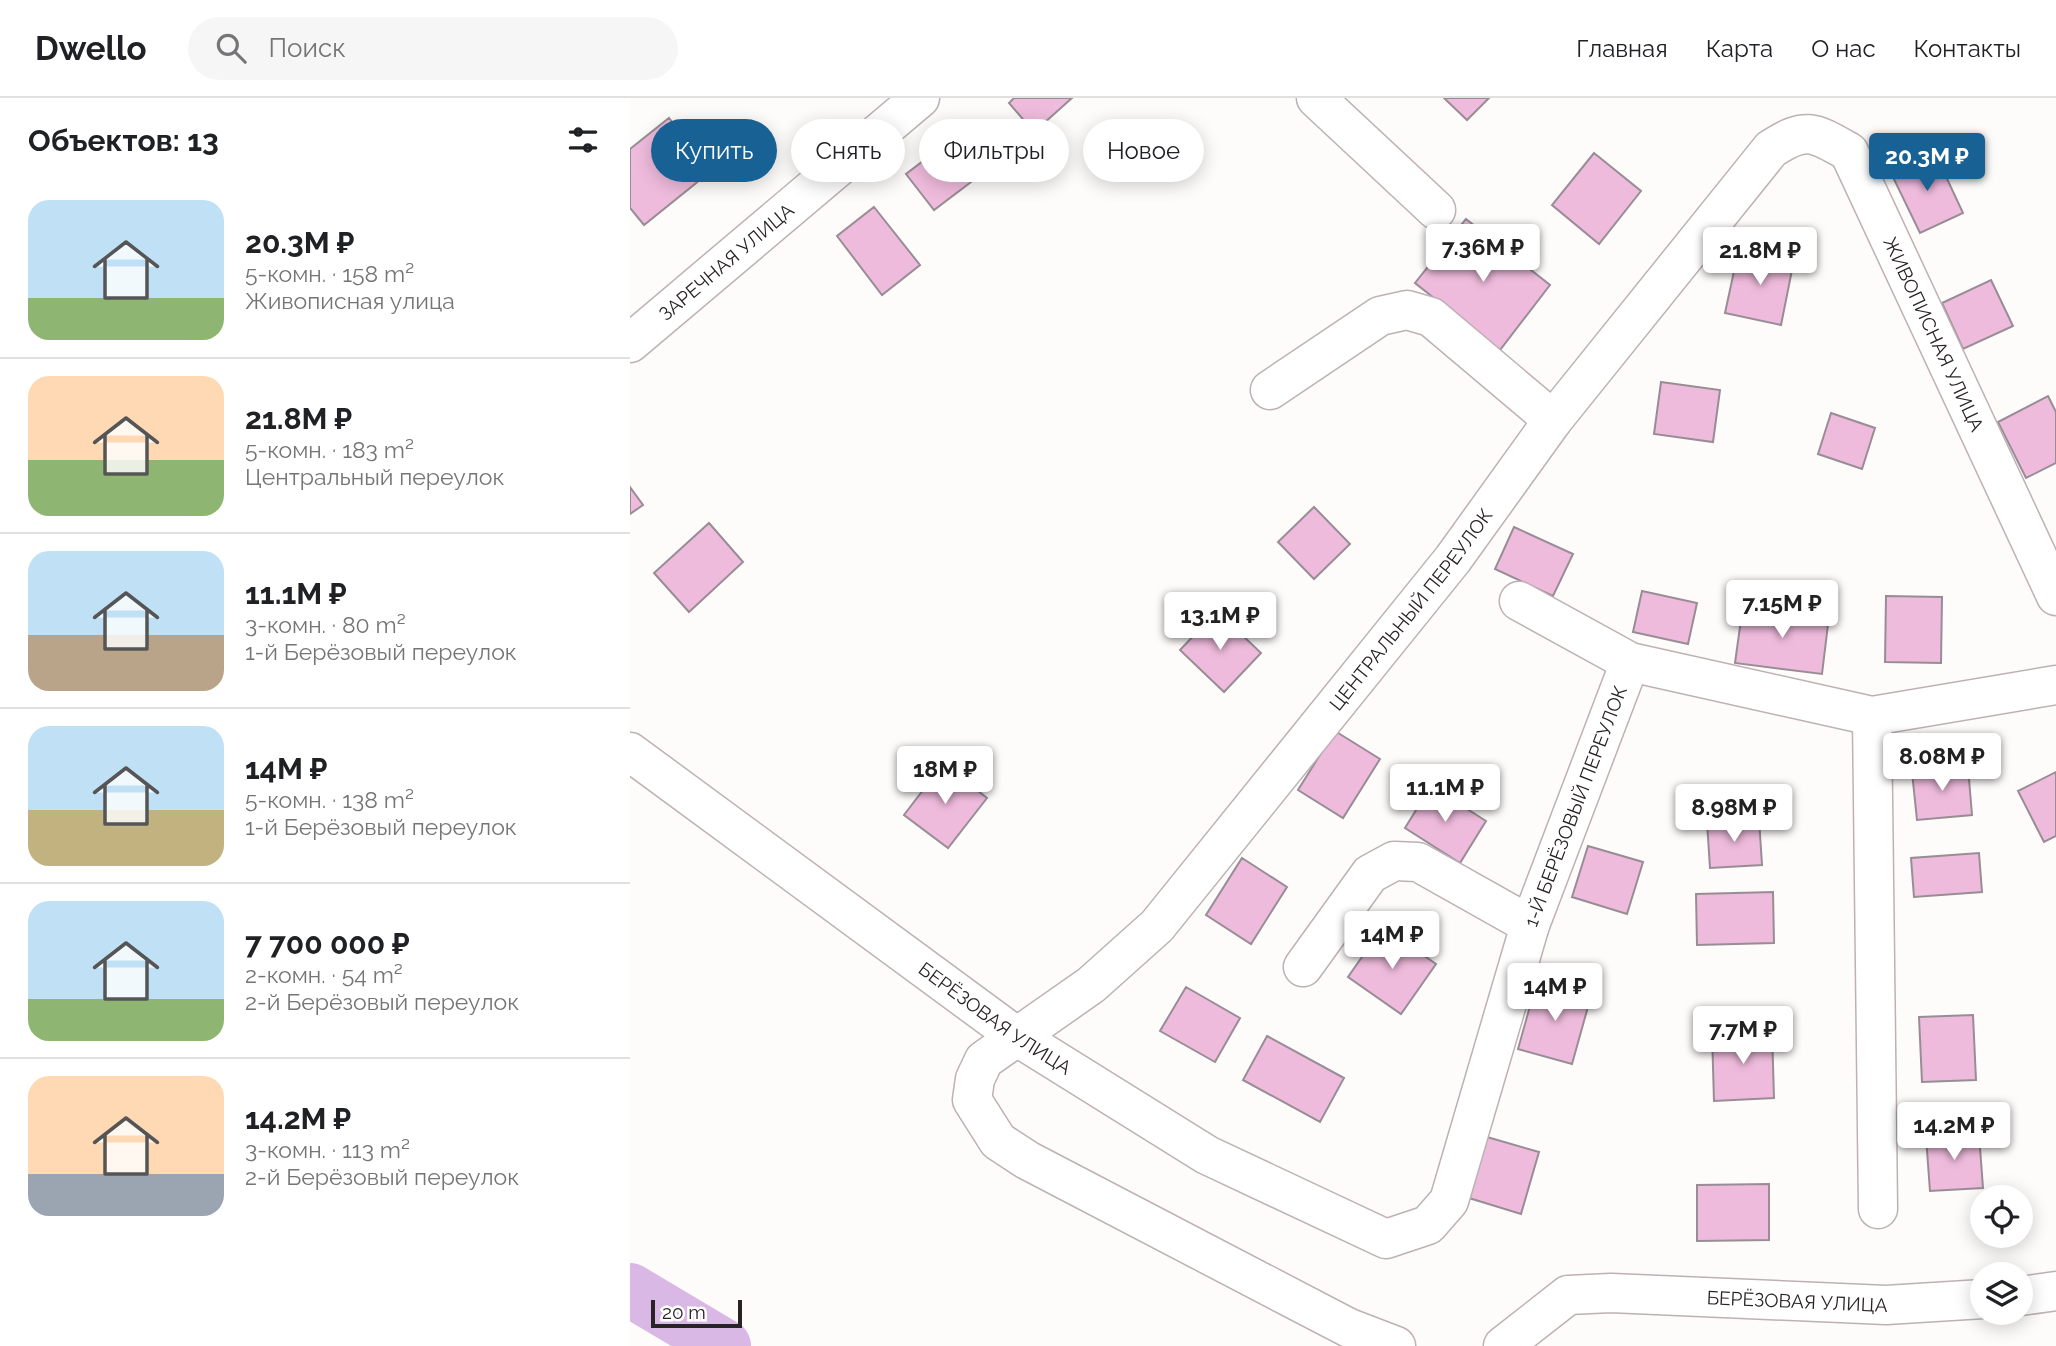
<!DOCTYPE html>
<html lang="ru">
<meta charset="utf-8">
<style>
body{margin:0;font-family:Raleway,sans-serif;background:#f6f6f6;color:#202124;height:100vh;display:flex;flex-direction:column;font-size:26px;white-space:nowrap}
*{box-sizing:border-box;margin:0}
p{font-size:23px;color:#757577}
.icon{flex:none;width:38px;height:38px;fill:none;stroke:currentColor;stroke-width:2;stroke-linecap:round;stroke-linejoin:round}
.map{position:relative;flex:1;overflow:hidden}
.drawer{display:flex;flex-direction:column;background:#fff;width:630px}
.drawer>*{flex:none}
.banner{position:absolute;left:21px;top:21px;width:665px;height:63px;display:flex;gap:14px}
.tools{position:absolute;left:1340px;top:1087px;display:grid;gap:14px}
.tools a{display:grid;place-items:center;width:63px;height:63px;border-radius:50%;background:#fff;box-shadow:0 4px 18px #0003;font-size:35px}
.scale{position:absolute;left:21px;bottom:18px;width:91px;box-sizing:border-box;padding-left:7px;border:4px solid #282324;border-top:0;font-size:19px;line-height:24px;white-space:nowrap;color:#282324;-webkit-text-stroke:5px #fff;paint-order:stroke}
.price{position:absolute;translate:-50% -60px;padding:0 16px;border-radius:7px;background:#fff;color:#222;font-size:23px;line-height:46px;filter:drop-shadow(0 2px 4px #0008)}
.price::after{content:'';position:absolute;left:50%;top:42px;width:21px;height:16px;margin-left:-10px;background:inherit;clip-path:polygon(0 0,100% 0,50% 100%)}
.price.selected{background:#186195;color:#fff}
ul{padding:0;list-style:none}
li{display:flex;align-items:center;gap:21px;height:175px;padding:0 28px}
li+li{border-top:2px solid #e0e0e0}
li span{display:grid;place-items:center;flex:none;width:196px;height:140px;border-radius:21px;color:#555}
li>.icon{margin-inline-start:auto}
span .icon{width:84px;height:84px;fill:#fffc;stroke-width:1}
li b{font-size:30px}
h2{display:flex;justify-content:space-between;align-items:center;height:84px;padding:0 28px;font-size:30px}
.chip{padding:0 24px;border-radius:32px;background:#fff;box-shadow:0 4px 18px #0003;font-size:24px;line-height:63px}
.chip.selected{background:#186195;color:#fff}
header{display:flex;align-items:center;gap:42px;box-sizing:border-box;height:98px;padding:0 35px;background:#fff;border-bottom:2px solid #e0e0e0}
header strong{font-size:33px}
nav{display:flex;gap:38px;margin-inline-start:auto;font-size:24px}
.search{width:490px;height:63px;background:#f6f6f6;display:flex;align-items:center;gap:18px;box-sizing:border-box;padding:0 24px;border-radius:38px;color:#757577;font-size:26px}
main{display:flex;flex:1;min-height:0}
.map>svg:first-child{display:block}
</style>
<header>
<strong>Dwello</strong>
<div class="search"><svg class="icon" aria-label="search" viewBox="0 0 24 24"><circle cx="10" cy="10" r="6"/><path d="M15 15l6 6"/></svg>Поиск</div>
<nav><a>Главная</a><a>Карта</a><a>О нас</a><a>Контакты</a></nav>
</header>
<main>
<section class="drawer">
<h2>Объектов: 13<svg class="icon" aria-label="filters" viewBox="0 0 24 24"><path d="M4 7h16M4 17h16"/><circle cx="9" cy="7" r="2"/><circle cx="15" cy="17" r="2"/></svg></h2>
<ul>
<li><span style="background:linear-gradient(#bfe0f5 70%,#8fb573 0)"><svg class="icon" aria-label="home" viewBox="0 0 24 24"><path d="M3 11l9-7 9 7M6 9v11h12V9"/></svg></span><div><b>20.3M ₽</b><p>5-комн. · 158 m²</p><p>Живописная улица</p></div></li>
<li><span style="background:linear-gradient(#ffd9b3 60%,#8fb573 0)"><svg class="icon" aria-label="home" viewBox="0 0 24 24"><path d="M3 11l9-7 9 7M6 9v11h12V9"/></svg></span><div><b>21.8M ₽</b><p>5-комн. · 183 m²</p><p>Центральный переулок</p></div></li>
<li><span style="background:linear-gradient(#bfe0f5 60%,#b9a48a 0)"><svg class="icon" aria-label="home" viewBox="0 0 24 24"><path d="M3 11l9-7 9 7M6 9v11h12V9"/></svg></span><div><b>11.1M ₽</b><p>3-комн. · 80 m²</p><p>1-й Берёзовый переулок</p></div></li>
<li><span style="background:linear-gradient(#bfe0f5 60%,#c2b280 0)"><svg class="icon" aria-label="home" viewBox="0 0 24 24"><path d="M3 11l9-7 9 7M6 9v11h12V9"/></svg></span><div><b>14M ₽</b><p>5-комн. · 138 m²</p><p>1-й Берёзовый переулок</p></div></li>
<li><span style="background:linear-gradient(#bfe0f5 70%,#8fb573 0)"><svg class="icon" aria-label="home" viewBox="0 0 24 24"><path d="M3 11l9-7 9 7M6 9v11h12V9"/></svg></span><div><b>7 700 000 ₽</b><p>2-комн. · 54 m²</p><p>2-й Берёзовый переулок</p></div></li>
<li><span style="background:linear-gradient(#ffd9b3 70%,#9aa5b1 0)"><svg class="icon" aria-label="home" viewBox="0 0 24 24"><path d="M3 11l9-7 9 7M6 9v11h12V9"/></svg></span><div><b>14.2M ₽</b><p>3-комн. · 113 m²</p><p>2-й Берёзовый переулок</p></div></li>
</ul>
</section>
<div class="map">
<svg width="1426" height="1248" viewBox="0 0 1426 1248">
<rect width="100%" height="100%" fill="#fefbfb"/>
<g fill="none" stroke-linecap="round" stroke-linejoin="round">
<path stroke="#d9b8e6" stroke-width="54" d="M0,1192L94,1248"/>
</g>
<path fill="#efbbdc" stroke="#988d94" stroke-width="2" d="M384,0H442L404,34L379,5Z
M814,0H859L837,22Z
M39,20L81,73L14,127L0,110V51Z
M314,47L341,84L304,112L276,76Z
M964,55L1011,93L969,146L922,107Z
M1305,55L1333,115L1290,135L1261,75Z
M244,109L290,167L252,197L207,138Z
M836,121L920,187L870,252L785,185Z
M1109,150L1164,162L1151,227L1095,215Z
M1361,182L1383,228L1333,251L1312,205Z
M1031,284L1090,292L1083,344L1024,336Z
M1418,298L1426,314V365L1396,380L1368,324Z
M1201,315L1245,330L1232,371L1188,356Z
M0,389L13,407L0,416Z
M684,409L720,446L684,481L648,444Z
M79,425L113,464L59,514L24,475Z
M884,429L943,456L923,498L865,471Z
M1012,493L1067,505L1058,546L1003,534Z
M1256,498L1312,499L1311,565L1255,564Z
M1113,507L1199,518L1192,576L1105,565Z
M587,513L631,555L594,594L550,552Z
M705,633L750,661L713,720L668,692Z
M313,666L357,700L318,750L274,717Z
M1338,669L1342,717L1287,722L1282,674Z
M1426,674V738L1414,744L1388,693Z
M801,688L856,723L830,765L775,730Z
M1129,721L1132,767L1080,770L1077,724Z
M958,748L1013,764L997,816L942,799Z
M1349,755L1352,794L1284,799L1281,760Z
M612,760L657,789L621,846L576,817Z
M1143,794L1144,845L1067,847L1066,796Z
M753,829L806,866L771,916L718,879Z
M907,883L961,898L942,966L888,951Z
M556,889L610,920L585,964L530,933Z
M1343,917L1346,982L1292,984L1289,919Z
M1142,933L1144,1000L1084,1003L1082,935Z
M637,938L714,980L690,1024L613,982Z
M1349,1036L1353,1090L1300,1093L1296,1039Z
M857,1039L909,1054L891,1116L839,1100Z
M1139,1086V1142L1067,1143V1087Z"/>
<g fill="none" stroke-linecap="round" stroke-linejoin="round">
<defs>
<g id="minor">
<path d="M686,0L806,112"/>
<path id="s1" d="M0,245L290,0"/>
<path d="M640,292L750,218L777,212L801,219L923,322"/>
<path d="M889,503L1000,564L1242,618L1426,587"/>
<path d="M1242,618L1248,1111"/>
<path id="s2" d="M0,654L386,938L577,1057L756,1141L798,1127L819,1103L900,827L1000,564"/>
<path d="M673,869L740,776L764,763L788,764L900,827"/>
<path d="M1391,1198L1426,1193"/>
<path id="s3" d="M766,1248L719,1230L397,1062L368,1043L342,1002L345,981L354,962L461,887L527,828L823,461L923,322L1141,51C1176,28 1184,34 1219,54L1426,498"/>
<path id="s4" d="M873,1248L938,1197L981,1195L1256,1207L1353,1201"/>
</g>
</defs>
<use href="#minor" stroke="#beb1b3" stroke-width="41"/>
<use href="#minor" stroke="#fff" stroke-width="38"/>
</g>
<g text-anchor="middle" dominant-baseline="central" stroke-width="6" stroke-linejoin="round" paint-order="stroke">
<g font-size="19" fill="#282324" stroke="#fff">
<text stroke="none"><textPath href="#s1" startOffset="126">ЗАРЕЧНАЯ УЛИЦА</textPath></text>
<text stroke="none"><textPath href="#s3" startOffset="2035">ЖИВОПИСНАЯ УЛИЦА</textPath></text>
<text stroke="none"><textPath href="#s3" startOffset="1164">ЦЕНТРАЛЬНЫЙ ПЕРЕУЛОК</textPath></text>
<text stroke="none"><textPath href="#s2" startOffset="1393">1-Й БЕРЁЗОВЫЙ ПЕРЕУЛОК</textPath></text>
<text stroke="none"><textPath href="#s2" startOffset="452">БЕРЁЗОВАЯ УЛИЦА</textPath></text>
<text stroke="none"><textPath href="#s4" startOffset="312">БЕРЁЗОВАЯ УЛИЦА</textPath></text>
</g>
</g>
</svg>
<div class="tools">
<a><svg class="icon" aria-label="locate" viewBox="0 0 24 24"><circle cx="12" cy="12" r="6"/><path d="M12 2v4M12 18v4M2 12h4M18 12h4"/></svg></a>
<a><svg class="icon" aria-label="layers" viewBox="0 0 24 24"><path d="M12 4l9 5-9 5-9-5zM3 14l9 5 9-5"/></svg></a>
</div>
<div class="scale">20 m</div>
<b class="price selected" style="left:1297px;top:95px">20.3M ₽</b>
<b class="price" style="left:853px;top:186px">7.36M ₽</b>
<b class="price" style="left:1130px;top:189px">21.8M ₽</b>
<b class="price" style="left:1152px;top:542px">7.15M ₽</b>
<b class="price" style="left:590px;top:554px">13.1M ₽</b>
<b class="price" style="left:1312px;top:695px">8.08M ₽</b>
<b class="price" style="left:315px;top:708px">18M ₽</b>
<b class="price" style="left:815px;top:726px">11.1M ₽</b>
<b class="price" style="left:1104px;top:746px">8.98M ₽</b>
<b class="price" style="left:762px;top:873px">14M ₽</b>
<b class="price" style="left:925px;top:925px">14M ₽</b>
<b class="price" style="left:1113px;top:968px">7.7M ₽</b>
<b class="price" style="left:1324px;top:1064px">14.2M ₽</b>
<div class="banner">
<a class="chip selected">Купить</a>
<a class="chip">Снять</a>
<a class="chip">Фильтры</a>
<a class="chip">Новое</a>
</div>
</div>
</main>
